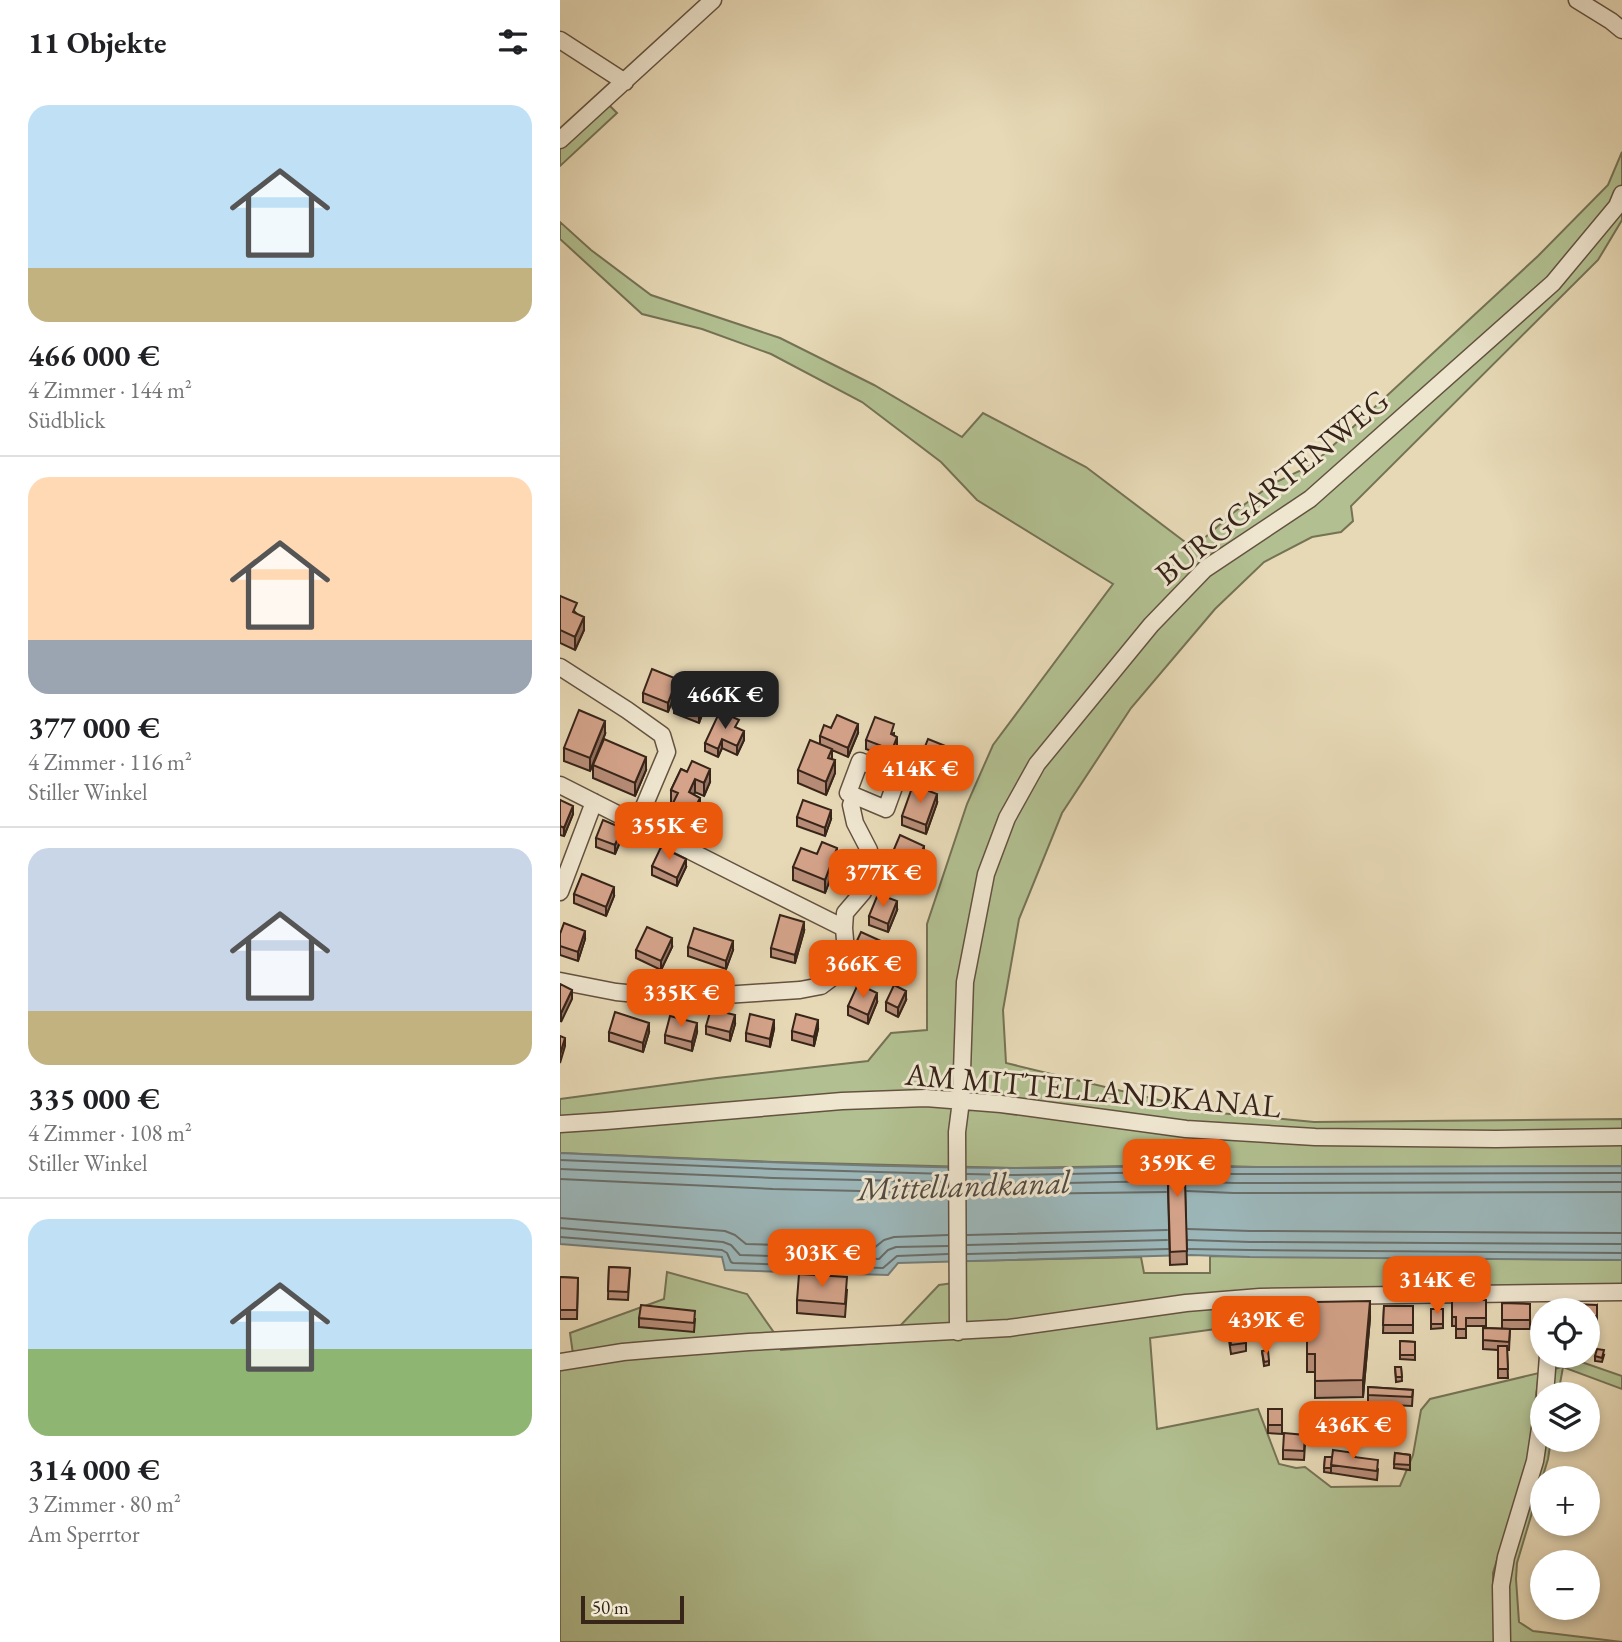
<!DOCTYPE html>
<html lang="de">
<meta charset="utf-8">
<style>
body{margin:0;font-family:"EB Garamond",serif;background:#f2f2f2;color:#202124;height:100vh;display:flex;flex-direction:column;font-size:26px;white-space:nowrap}
*{box-sizing:border-box;margin:0}
p{font-size:23px;color:#757577}
.icon{flex:none;width:38px;height:38px;fill:none;stroke:currentColor;stroke-width:2;stroke-linecap:round;stroke-linejoin:round}
.map{position:relative;flex:1;overflow:hidden}
.sheet{display:flex;flex-direction:column;background:#fff;width:560px}
.sheet>*{flex:none}
.controls{position:absolute;left:970px;top:1298px;display:grid;gap:14px}
.controls a{display:grid;place-items:center;width:70px;height:70px;border-radius:50%;background:#fff;box-shadow:0 4px 10px #0003;font-size:35px}
.scale{position:absolute;left:21px;bottom:18px;width:103px;box-sizing:border-box;padding-left:7px;border:4px solid #382519;border-top:0;font-size:19px;line-height:24px;white-space:nowrap;color:#382519;-webkit-text-stroke:5px #efe6d0;paint-order:stroke}
.price{position:absolute;translate:-50% -60px;padding:0 16px;border-radius:14px;background:#ea580c;color:#fff;font-size:23px;line-height:46px;filter:drop-shadow(0 2px 4px #0008)}
.price::after{content:'';position:absolute;left:50%;top:42px;width:21px;height:16px;margin-left:-10px;background:inherit;clip-path:polygon(0 0,100% 0,50% 100%)}
.price.current{background:#222;color:#fff}
ul{padding:0;list-style:none}
li{display:grid;align-content:center;gap:14px;height:371px;padding:0 28px}
li+li{border-top:2px solid #e0e0e0}
li span{display:grid;place-items:center;height:217px;border-radius:21px;color:#555}
li>.icon{margin-inline-start:auto}
span .icon{width:126px;height:126px;fill:#fffc;stroke-width:1}
li b{font-size:30px}
h2{display:flex;justify-content:space-between;align-items:center;height:84px;padding:0 28px;font-size:30px}
main{display:flex;flex:1;min-height:0}
.map>svg:first-child{display:block}
</style>
<main>
<section class="sheet">
<h2>11 Objekte<svg class="icon" aria-label="filters" viewBox="0 0 24 24"><path d="M4 7h16M4 17h16"/><circle cx="9" cy="7" r="2"/><circle cx="15" cy="17" r="2"/></svg></h2>
<ul>
<li><span style="background:linear-gradient(#bfe0f5 75%,#c2b280 0)"><svg class="icon" aria-label="home" viewBox="0 0 24 24"><path d="M3 11l9-7 9 7M6 9v11h12V9"/></svg></span><div><b>466 000 €</b><p>4 Zimmer · 144 m²</p><p>Südblick</p></div></li>
<li><span style="background:linear-gradient(#ffd9b3 75%,#9aa5b1 0)"><svg class="icon" aria-label="home" viewBox="0 0 24 24"><path d="M3 11l9-7 9 7M6 9v11h12V9"/></svg></span><div><b>377 000 €</b><p>4 Zimmer · 116 m²</p><p>Stiller Winkel</p></div></li>
<li><span style="background:linear-gradient(#c9d6e8 75%,#c2b280 0)"><svg class="icon" aria-label="home" viewBox="0 0 24 24"><path d="M3 11l9-7 9 7M6 9v11h12V9"/></svg></span><div><b>335 000 €</b><p>4 Zimmer · 108 m²</p><p>Stiller Winkel</p></div></li>
<li><span style="background:linear-gradient(#bfe0f5 60%,#8fb573 0)"><svg class="icon" aria-label="home" viewBox="0 0 24 24"><path d="M3 11l9-7 9 7M6 9v11h12V9"/></svg></span><div><b>314 000 €</b><p>3 Zimmer · 80 m²</p><p>Am Sperrtor</p></div></li>
</ul>
</section>
<div class="map">
<svg width="1062" height="1642" viewBox="0 0 1062 1642">
<rect width="100%" height="100%" fill="#e7d9b6"/>
<filter id="stains"><feTurbulence type="fractalNoise" baseFrequency=".00286" numOctaves="4"/><feColorMatrix values="0 0 0 0 .2 0 0 0 0 .09 0 0 0 0 .02 0 0 0 .5 -.17"/></filter>
<radialGradient id="worn" r=".72"><stop offset=".6" stop-color="#630" stop-opacity="0"/><stop offset="1" stop-color="#630" stop-opacity=".3"/></radialGradient>
<path fill="#b2c091" stroke="#757255" stroke-width="2" d="M49,105L57,113L0,166V148Z
M1062,152V220L1038,260L791,506L793,521L781,532L752,537L704,562L655,609L571,708L502,813L459,919L443,1010L446,1063L649,1112L754,1122L1062,1119V1167H696L627,1165L452,1168L214,1162L0,1153V1099L157,1078L308,1061L331,1033L367,1030V924L407,804L433,745L553,584L417,500L381,462L302,402L211,354L142,329L82,314L0,239V222L31,250L91,295L220,338L314,385L402,437L423,413L526,467L633,548L673,513L712,484L752,465L978,256L1048,185Z
M650,1256L1062,1260V1287L707,1291L699,1323L590,1338L597,1429L698,1409L719,1464L736,1468L745,1467L771,1487L840,1486L853,1455L861,1410L870,1399L979,1373L968,1458L933,1573L934,1642H0V1370L13,1354L10,1333L104,1299L107,1272L187,1294L215,1334L221,1350L336,1342L338,1328L379,1285L401,1282V1261L581,1257L584,1273H650Z
M1007,1357L1062,1376V1389L1003,1367L998,1395H987L991,1370L1002,1367Z
M982,1440H991L988,1459L957,1563L956,1579L959,1622L973,1631L1062,1642H946V1569Z"/>
<path fill="#9cb7ba" stroke="#747d7a" stroke-width="2" d="M0,1153C150,1160 300,1167 451,1168C525,1169 599,1164 674,1167L1062,1166V1260L690,1257L631,1255L338,1263L328,1275L165,1270L162,1257L0,1244Z"/>
<g fill="none" stroke-linecap="round" stroke-linejoin="round">
<path stroke="#6a6e6a" stroke-width="2" d="M0,1160L214,1169L388,1174
M0,1169L213,1178L388,1182
M626,1172L674,1174L1062,1173
M407,1174L452,1175L606,1172
M0,1179L213,1189L388,1193
M627,1181L674,1183L1062,1182
M407,1183L453,1184L606,1181
M627,1191L674,1193L1062,1192
M407,1193L453,1194L606,1192
M0,1218L165,1231L175,1235L186,1244L314,1248L324,1240L334,1237L388,1235
M0,1228L163,1242L171,1245L180,1255L319,1259L328,1250L336,1247L388,1246
M628,1229L690,1231L1062,1233
M407,1235L607,1230
M0,1237L162,1250L167,1253L171,1262L173,1263L323,1268L337,1256L388,1254
M628,1240L690,1242L1062,1244
M407,1245L607,1240
M628,1249L690,1250L1062,1253
M407,1254L608,1249"/>
<defs>
<path id="street" d="M1017,0L1051,21L1062,30
M0,40L65,82
M0,140L153,0
M0,667L67,710L102,735L107,752L77,823
M300,761L338,776L326,809L288,793Z
M0,785C94,833 189,881 284,928
M0,892L34,802
M0,981L56,992L118,998L240,990L261,986L277,974L286,952L284,928L285,913L303,892L310,871L309,850L295,823L291,805L294,796
M0,1124L46,1121L282,1101L366,1098L441,1104L626,1129L755,1137L936,1139L1062,1137
M398,1332L397,1132L401,1101L405,982L426,874L447,818L477,764L591,625L645,569L750,499L993,283L1057,206L1062,194
M0,1362L63,1352L98,1349L189,1342L449,1328L626,1303L700,1297L1062,1292
M985,1395L988,1356
M942,1642L941,1586L946,1557L975,1461L982,1415"/>
</defs>
<use href="#street" stroke="#645240" stroke-width="19"/>
<use href="#street" stroke="#efe6d0" stroke-width="16"/>
</g>
<path fill="#b68c77" stroke="#382519" stroke-width="2" d="M0,596L17,614L24,630L15,650L0,643Z
M117,688L108,712L83,702V693Z
M114,704H146L139,723L114,713Z
M271,728L298,733L288,757L272,750V759L275,773L266,795L238,783V770L260,744V736Z
M179,729L184,740L177,755L162,748L158,757L145,751V743Z
M334,733V735L337,745L332,759L306,749V740Z
M45,734L30,771L4,761V748Z
M393,757L383,785L357,775V767Z
M33,765L86,770L75,796L33,778Z
M121,769L150,782L144,796L135,792L134,795L140,811L132,827L112,818L113,803H111V790Z
M0,800L13,814L4,836L0,835Z
M377,803L366,834L342,825V816Z
M237,817L271,819L265,836L237,826Z
M62,837L55,854L36,847V838Z
M257,854L277,861L265,893L233,880V867Z
M364,854L354,881L329,870V861Z
M92,866L126,867L117,886L92,875Z
M14,894L54,896L46,916L14,903Z
M337,910L328,932L309,925V916Z
M244,931L235,963L211,957V948Z
M0,934L25,939L18,961L0,955Z
M112,947L101,970L76,958V950Z
M128,947L173,950L166,969L128,956Z
M321,950L309,976L289,967V958Z
M346,1000L338,1017L326,1011V1002Z
M317,1002L308,1024L288,1015V1006Z
M175,1024L170,1041L146,1034V1026Z
M214,1029L210,1047L186,1041V1033Z
M258,1029L254,1046L232,1040V1031Z
M49,1032H89L83,1052L49,1041Z
M137,1032L132,1051L105,1043V1035Z
M624,1146L627,1264L610,1265L607,1147Z
M49,1267L70,1268L68,1300L48,1299Z
M0,1277L18,1278L17,1319H0Z
M287,1290L285,1317L237,1313V1300Z
M892,1300H926V1326H906V1338H896V1326H892Z
M942,1303L970,1304V1329H942Z
M1037,1305V1325H1030V1335H1027V1311Z
M824,1306H853V1333H823Z
M871,1309H883V1328L871,1329Z
M79,1318L135,1319L134,1332L79,1327Z
M810,1318L803,1397L755,1398V1372H747V1335L755,1334Z
M668,1324L686,1343V1351L671,1354L668,1333Z
M923,1328L950,1329L949,1350H947L948,1378H938V1350L923,1349Z
M840,1341L855,1342V1360L840,1359Z
M702,1351L709,1361V1365L704,1366Z
M1044,1355L1042,1362L1035,1361V1356Z
M835,1367H841L842,1381L836,1382Z
M808,1387L853,1390L852,1406L808,1404Z
M708,1409H722V1434L708,1433Z
M745,1444L744,1460L723,1459V1450Z
M835,1453L850,1455V1470L834,1468Z
M765,1457H795L818,1469L817,1480L771,1473V1467V1473L764,1472Z"/>
<path fill="#947261" stroke="#382519" stroke-width="2" d="M24,617V630L15,650V637Z
M117,679V688L108,712V703Z
M146,695V704L139,723V714Z
M45,721V734L30,771V758Z
M298,724V733L288,757V748Z
M184,731V740L177,755V746Z
M337,737V745L332,759V750Z
M162,739V748L158,757V749Z
M393,749V757L383,785V776Z
M86,757V770L75,796V783Z
M275,760V773L266,795V782Z
M150,769V782L144,796V783Z
M135,779V792L129,805V792Z
M377,794V803L366,834V825Z
M140,798V811L132,827V814Z
M13,806V814L4,836V828Z
M271,810V819L265,836V828Z
M62,828V837L55,854V845Z
M364,846V854L354,881V872Z
M277,848V861L265,893V880Z
M126,859V867L117,886V878Z
M54,887V896L46,916V907Z
M337,901V910L328,932V924Z
M244,922V931L235,963V955Z
M25,931V939L18,961V952Z
M112,938V947L101,970V961Z
M173,941V950L166,969V961Z
M321,941V950L309,976V967Z
M12,990V999L1,1022V1013Z
M346,991V1000L338,1017V1008Z
M317,993V1002L308,1024V1015Z
M175,1015V1024L170,1041V1032Z
M214,1020V1029L210,1047V1039Z
M258,1020V1029L254,1046V1037Z
M89,1023V1032L83,1052V1043Z
M137,1023V1032L132,1051V1042Z
M5,1038V1046L0,1063V1054Z
M810,1301V1318L803,1397V1380Z"/>
<path fill="#d4a38a" stroke="#382519" stroke-width="2" d="M0,596L17,603L13,612L24,617L15,637L0,630Z
M92,669L117,679L108,703L83,693Z
M129,688L146,695L139,714L114,704L118,693L126,696Z
M19,710L45,721L30,758L4,748Z
M160,711L179,720L175,727L184,731L177,746L162,739L158,749L145,743Z
M277,715L298,724L288,748L260,736L264,725L271,728Z
M315,717L334,724L331,734L337,737L332,750L306,740Z
M44,739L86,757L75,783L33,765Z
M368,739L393,749L383,776L357,767Z
M250,740L272,749L268,758L275,760L266,782L238,770Z
M132,761L150,769L144,783L135,779L129,792L140,798L132,814L112,805L118,793L111,790L121,769L127,772Z
M353,785L377,794L366,825L342,816Z
M0,800L13,806L4,828L0,826Z
M243,800L271,810L265,828L237,817Z
M43,820L62,828L55,845L36,838Z
M340,835L364,846L354,872L329,861Z
M262,842L277,848L265,880L233,867L241,848L257,854Z
M101,847L126,859L117,878L92,866Z
M22,874L54,887L46,907L14,894Z
M318,894L337,901L328,924L309,916Z
M220,915L244,922L235,955L211,948Z
M4,923L25,931L18,952L0,946V934Z
M87,927L112,938L101,961L76,950Z
M134,928L173,941L166,961L128,947Z
M301,932L321,941L309,967L289,958Z
M0,984L12,990L1,1013L0,1012Z
M298,984L317,993L308,1015L288,1006Z
M334,985L346,991L338,1008L326,1002Z
M151,1009L175,1015L170,1032L146,1026Z
M55,1012L89,1023L83,1043L49,1032Z
M190,1014L214,1020L210,1039L186,1033Z
M236,1014L258,1020L254,1037L232,1031Z
M110,1016L137,1023L132,1042L105,1035Z
M0,1036L5,1038L0,1054Z
M624,1146L627,1251L610,1252L607,1147Z
M49,1267L70,1268L68,1292L48,1291Z
M239,1274L287,1277L285,1304L237,1300Z
M0,1277L18,1278L17,1310H0Z
M892,1300H926V1318H906V1329H896V1317H892Z
M810,1301L803,1380L755,1381V1354H747V1335L755,1334V1302Z
M942,1303L970,1304V1320H942Z
M1012,1304L1037,1305V1316H1030V1326H1027V1311H1012Z
M81,1305L135,1311L134,1323L79,1318Z
M824,1306H853V1325H823Z
M871,1309H883V1324H871Z
M683,1322L686,1343L671,1345L668,1324Z
M923,1328L950,1329L949,1342L923,1340Z
M840,1341L855,1342V1355H840Z
M938,1346H947L948,1369H938Z
M1037,1349L1044,1350L1042,1358L1035,1356Z
M708,1350L709,1361L704,1362L702,1351Z
M835,1367H841L842,1377H836Z
M808,1387L853,1390L852,1397L808,1395Z
M708,1409H722V1425H708Z
M724,1433L745,1435L744,1451L723,1450Z
M773,1450L795,1453L794,1457L818,1460L817,1471L771,1465Z
M835,1453L850,1455V1465L834,1464Z
M765,1457H772L771,1468H764Z"/>
<g text-anchor="middle" dominant-baseline="central" stroke-width="6" stroke-linejoin="round" paint-order="stroke">
<g font-size="32" fill="#382519" stroke="#efe6d0">
<text transform="translate(712 487) rotate(-39)">BURGGARTENWEG</text>
<text transform="translate(533 1090) rotate(5)">AM MITTELLANDKANAL</text>
</g>
<g font-size="33" font-style="italic" fill="#514a41" stroke="#efe6d0">
<text transform="translate(404 1185) rotate(-2)">Mittellandkanal</text>
</g>
</g>
<rect width="100%" height="100%" filter="url(#stains)"/>
<rect width="100%" height="100%" fill="url(#worn)"/>
</svg>
<div class="controls">
<a><svg class="icon" aria-label="locate" viewBox="0 0 24 24"><circle cx="12" cy="12" r="6"/><path d="M12 2v4M12 18v4M2 12h4M18 12h4"/></svg></a>
<a><svg class="icon" aria-label="layers" viewBox="0 0 24 24"><path d="M12 4l9 5-9 5-9-5zM3 14l9 5 9-5"/></svg></a>
<a>+</a>
<a>−</a>
</div>
<div class="scale">50 m</div>
<b class="price current" style="left:165px;top:731px">466K €</b>
<b class="price" style="left:360px;top:805px">414K €</b>
<b class="price" style="left:109px;top:862px">355K €</b>
<b class="price" style="left:323px;top:909px">377K €</b>
<b class="price" style="left:303px;top:1000px">366K €</b>
<b class="price" style="left:121px;top:1029px">335K €</b>
<b class="price" style="left:617px;top:1199px">359K €</b>
<b class="price" style="left:262px;top:1289px">303K €</b>
<b class="price" style="left:877px;top:1316px">314K €</b>
<b class="price" style="left:706px;top:1356px">439K €</b>
<b class="price" style="left:793px;top:1461px">436K €</b>
</div>
</main>
